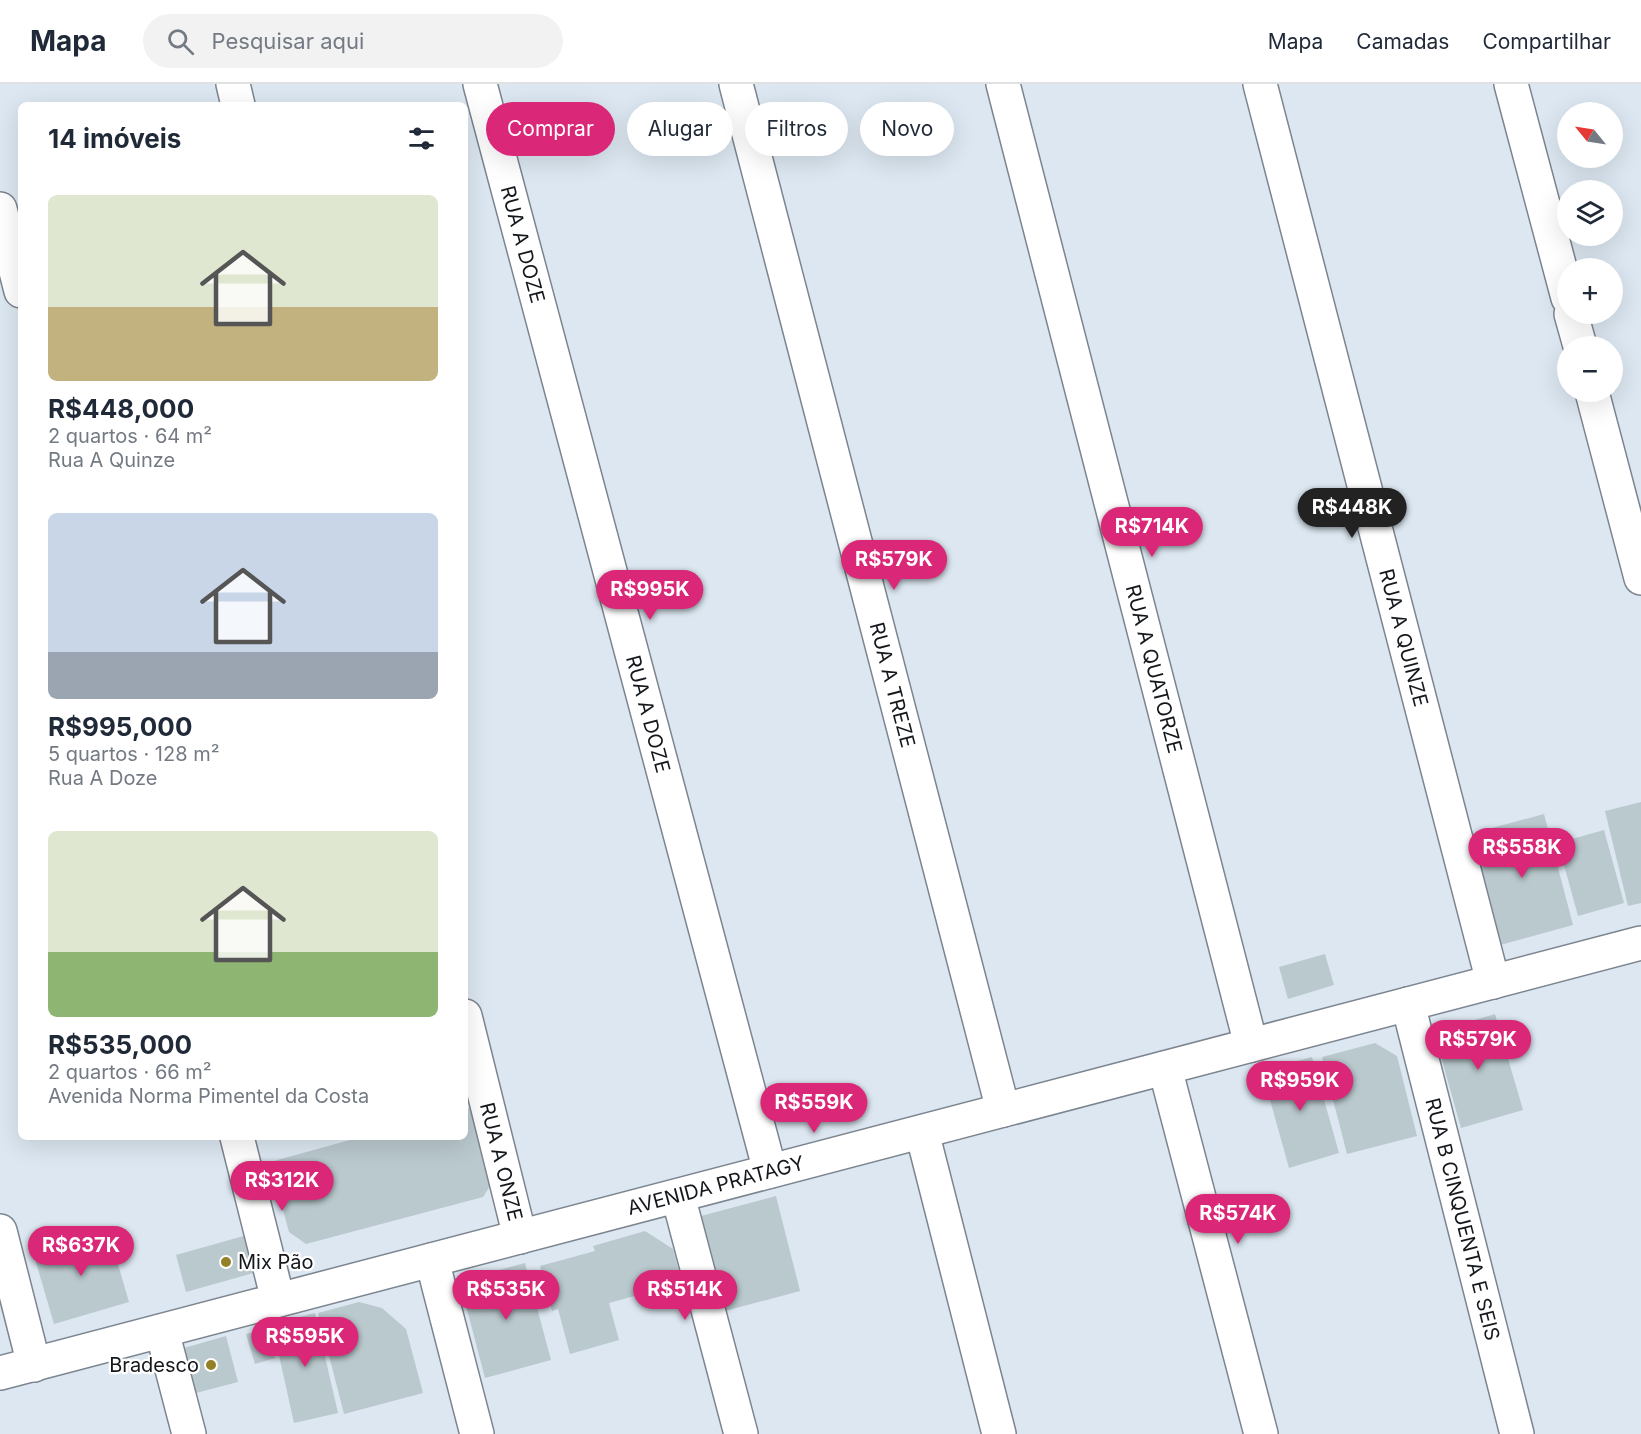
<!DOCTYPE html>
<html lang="pt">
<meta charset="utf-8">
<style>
body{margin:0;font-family:Inter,sans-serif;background:#f2f2f3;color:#1f2937;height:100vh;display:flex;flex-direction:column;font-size:22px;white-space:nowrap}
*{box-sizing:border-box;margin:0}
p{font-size:20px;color:#747a83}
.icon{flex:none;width:33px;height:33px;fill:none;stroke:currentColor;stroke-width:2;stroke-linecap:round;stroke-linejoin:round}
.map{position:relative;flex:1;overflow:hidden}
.details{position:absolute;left:18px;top:18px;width:450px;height:1038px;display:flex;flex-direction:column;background:#fff;border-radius:9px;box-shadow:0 6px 24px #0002}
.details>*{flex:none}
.guide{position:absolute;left:486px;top:18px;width:570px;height:54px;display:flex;gap:12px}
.needle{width:39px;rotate:300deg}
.controls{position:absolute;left:1557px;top:18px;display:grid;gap:12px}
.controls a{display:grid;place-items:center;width:66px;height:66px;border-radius:50%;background:#fff;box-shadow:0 6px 24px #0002;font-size:30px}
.price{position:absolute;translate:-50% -51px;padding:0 14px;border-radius:21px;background:#db2777;color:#fff;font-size:20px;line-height:39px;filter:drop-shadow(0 2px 3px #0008)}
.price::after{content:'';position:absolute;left:50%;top:36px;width:18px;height:14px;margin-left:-9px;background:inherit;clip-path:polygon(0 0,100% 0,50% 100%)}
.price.current{background:#222;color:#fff}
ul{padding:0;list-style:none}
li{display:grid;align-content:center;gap:12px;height:318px;padding:0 30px}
li span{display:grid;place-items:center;height:186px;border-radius:9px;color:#555}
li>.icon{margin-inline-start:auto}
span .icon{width:108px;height:108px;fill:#fffc;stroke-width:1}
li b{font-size:26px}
h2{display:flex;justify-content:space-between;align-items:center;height:72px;padding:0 30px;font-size:26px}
.tag{padding:0 21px;border-radius:27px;background:#fff;box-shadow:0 6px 24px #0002;font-size:21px;line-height:54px}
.tag.current{background:#db2777;color:#fff}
header{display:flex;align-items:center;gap:36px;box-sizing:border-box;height:84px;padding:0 30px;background:#fff;border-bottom:2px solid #e0e1e3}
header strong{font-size:28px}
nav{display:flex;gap:33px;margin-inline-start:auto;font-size:21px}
.search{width:420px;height:54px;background:#f2f2f3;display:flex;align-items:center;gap:15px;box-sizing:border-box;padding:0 21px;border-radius:33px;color:#747a83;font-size:22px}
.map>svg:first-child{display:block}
</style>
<header>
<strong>Mapa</strong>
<div class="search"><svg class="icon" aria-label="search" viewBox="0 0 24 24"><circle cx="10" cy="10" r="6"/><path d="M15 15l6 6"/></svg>Pesquisar aqui</div>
<nav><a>Mapa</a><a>Camadas</a><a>Compartilhar</a></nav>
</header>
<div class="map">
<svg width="1641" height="1350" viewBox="0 0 1641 1350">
<rect width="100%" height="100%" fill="#dce7f1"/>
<path fill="#bac9ce" d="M1641,718V819L1628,822L1605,727Z
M1544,730L1573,841L1500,861L1470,750Z
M1604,746L1624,819L1578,832L1558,759Z
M1325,870L1334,901L1288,915L1279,883Z
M1495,930L1523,1026L1461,1044L1434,948Z
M1375,959L1397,972L1417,1052L1347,1070L1322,973Z
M1312,973L1339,1069L1289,1084L1262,987Z
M470,1024L490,1102L483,1113L306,1160L289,1148L270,1078L361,1053H465V1025Z
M776,1112L800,1207L725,1227L701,1132Z
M108,1146L129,1218L54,1240L33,1168Z
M645,1147L673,1165L682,1199L609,1219L619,1256L570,1270L558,1225L552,1227L540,1182L595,1167L593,1162Z
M247,1151L257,1188L186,1208L176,1171Z
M525,1179L551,1276L485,1294L464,1214L468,1203L477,1192Z
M359,1218L382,1224L406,1245L423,1309L344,1330L318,1229Z
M315,1229L338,1329L294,1339L272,1240Z
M266,1245L275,1274L255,1280L246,1250Z
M226,1252L238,1298L196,1309L184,1264Z"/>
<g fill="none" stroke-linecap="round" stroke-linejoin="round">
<defs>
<g id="street">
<path d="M233,0L238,21"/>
<path id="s1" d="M480,0L770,1087"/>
<path id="s2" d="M736,0L1003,1026"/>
<path id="s3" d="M1003,0L1251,961"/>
<path id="s4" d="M1260,0L1493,898"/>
<path d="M1511,0L1568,214"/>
<path d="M0,125L21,207"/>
<path d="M1571,230L1580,262"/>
<path d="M1592,308L1641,494"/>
<path id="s5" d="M1408,920L1517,1350"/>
<path id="s6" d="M465,932L520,1153"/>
<path d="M1165,984L1261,1350"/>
<path d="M922,1048L999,1350"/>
<path d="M237,1053L278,1216"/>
<path d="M678,1112L741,1350"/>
<path d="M0,1147L34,1281"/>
<path d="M162,1247L189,1350"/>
</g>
<g id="secondary">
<path d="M432,1176L477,1350"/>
<path id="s7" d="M0,1289L1641,859"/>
</g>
</defs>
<use href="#street" stroke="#7c858f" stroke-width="36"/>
<use href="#secondary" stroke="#7c858f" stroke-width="36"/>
<use href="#street" stroke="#fff" stroke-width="33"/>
<use href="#secondary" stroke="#fff" stroke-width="33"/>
</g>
<g fill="#938027" stroke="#fff" stroke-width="2">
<circle cx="226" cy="1178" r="6"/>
<circle cx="211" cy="1281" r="6"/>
</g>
<g text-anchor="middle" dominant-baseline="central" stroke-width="4.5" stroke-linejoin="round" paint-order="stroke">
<g font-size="20" fill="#14171b" stroke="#fff">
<text stroke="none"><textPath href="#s1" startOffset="166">RUA A DOZE</textPath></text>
<text stroke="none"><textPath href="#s4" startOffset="572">RUA A QUINZE</textPath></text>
<text stroke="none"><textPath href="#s3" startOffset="604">RUA A QUATORZE</textPath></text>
<text stroke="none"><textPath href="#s2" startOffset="621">RUA A TREZE</textPath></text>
<text stroke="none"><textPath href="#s1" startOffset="652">RUA A DOZE</textPath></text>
<text stroke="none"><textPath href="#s6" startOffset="150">RUA A ONZE</textPath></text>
<text stroke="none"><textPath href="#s7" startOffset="740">AVENIDA PRATAGY</textPath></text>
<text stroke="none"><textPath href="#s5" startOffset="222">RUA B CINQUENTA E SEIS</textPath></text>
</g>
<g font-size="20" fill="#14171b" stroke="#fff" text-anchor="start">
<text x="238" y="1178">Mix Pão</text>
<text x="199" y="1281" text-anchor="end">Bradesco</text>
</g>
</g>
</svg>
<div class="controls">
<a><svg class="needle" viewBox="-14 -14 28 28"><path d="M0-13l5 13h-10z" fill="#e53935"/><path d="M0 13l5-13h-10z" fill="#747a83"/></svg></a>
<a><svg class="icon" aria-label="layers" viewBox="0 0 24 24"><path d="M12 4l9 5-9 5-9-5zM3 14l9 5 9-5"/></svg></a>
<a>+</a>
<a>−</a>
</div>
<b class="price current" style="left:1352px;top:455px">R$448K</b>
<b class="price" style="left:1152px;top:474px">R$714K</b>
<b class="price" style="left:894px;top:507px">R$579K</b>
<b class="price" style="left:650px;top:537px">R$995K</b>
<b class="price" style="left:1522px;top:795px">R$558K</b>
<b class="price" style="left:1478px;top:987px">R$579K</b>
<b class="price" style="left:1300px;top:1028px">R$959K</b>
<b class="price" style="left:814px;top:1050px">R$559K</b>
<b class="price" style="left:282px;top:1128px">R$312K</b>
<b class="price" style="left:1238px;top:1161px">R$574K</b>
<b class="price" style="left:81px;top:1193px">R$637K</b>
<b class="price" style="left:506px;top:1237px">R$535K</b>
<b class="price" style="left:685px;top:1237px">R$514K</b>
<b class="price" style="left:305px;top:1284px">R$595K</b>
<div class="guide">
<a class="tag current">Comprar</a>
<a class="tag">Alugar</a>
<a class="tag">Filtros</a>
<a class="tag">Novo</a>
</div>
<section class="details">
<h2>14 imóveis<svg class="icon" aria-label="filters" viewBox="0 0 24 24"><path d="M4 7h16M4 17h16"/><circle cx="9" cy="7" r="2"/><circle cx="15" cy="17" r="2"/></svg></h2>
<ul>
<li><span style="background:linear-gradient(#dfe7d0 60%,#c2b280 0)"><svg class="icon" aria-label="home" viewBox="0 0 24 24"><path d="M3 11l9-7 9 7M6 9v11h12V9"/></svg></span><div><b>R$448,000</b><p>2 quartos · 64 m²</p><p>Rua A Quinze</p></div></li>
<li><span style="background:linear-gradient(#c9d6e8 75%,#9aa5b1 0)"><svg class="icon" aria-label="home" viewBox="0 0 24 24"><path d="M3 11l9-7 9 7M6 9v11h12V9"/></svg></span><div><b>R$995,000</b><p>5 quartos · 128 m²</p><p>Rua A Doze</p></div></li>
<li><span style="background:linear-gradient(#dfe7d0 65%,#8fb573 0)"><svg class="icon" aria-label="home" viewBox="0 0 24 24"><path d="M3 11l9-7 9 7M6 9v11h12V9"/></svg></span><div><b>R$535,000</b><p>2 quartos · 66 m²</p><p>Avenida Norma Pimentel da Costa</p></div></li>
</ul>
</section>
</div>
